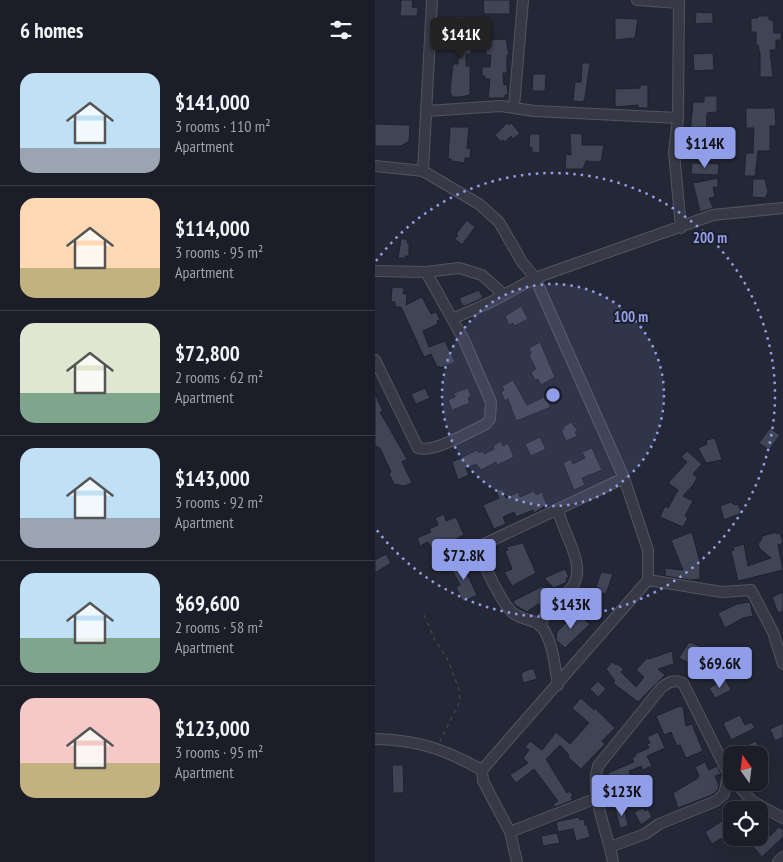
<!DOCTYPE html>
<meta charset="utf-8">
<style>
body{margin:0;font-family:"PT Sans Narrow",sans-serif;background:#282a34;color:#f1f3f6;height:100vh;display:flex;flex-direction:column;font-size:19px;white-space:nowrap}
*{box-sizing:border-box;margin:0}
p{font-size:16px;color:#a0a2a8}
.icon{flex:none;width:28px;height:28px;fill:none;stroke:currentColor;stroke-width:2;stroke-linecap:round;stroke-linejoin:round}
.map{position:relative;flex:1;overflow:hidden}
.details{display:flex;flex-direction:column;background:#1b1d28;width:375px}
.details>*{flex:none}
.needle{width:32px;rotate:346deg}
.tools{position:absolute;left:348px;top:746px;display:grid;gap:10px}
.tools a{display:grid;place-items:center;width:45px;height:45px;border-radius:10px;background:#1b1d28;box-shadow:0 5px 20px #0002,0 0 0 1px #393b45;font-size:25px}
.price{position:absolute;translate:-50% -42px;padding:0 11px;border-radius:5px;background:#909ee9;color:#111;font-size:16px;line-height:32px;filter:drop-shadow(0 1px 2px #0008)}
.price::after{content:'';position:absolute;left:50%;top:30px;width:15px;height:11px;margin-left:-8px;background:inherit;clip-path:polygon(0 0,100% 0,50% 100%)}
.price.selected{background:#222;color:#fff}
ul{padding:0;list-style:none}
li{display:flex;align-items:center;gap:15px;height:125px;padding:0 20px}
li+li{border-top:1px solid #393b45}
li span{display:grid;place-items:center;flex:none;width:140px;height:100px;border-radius:15px;color:#555}
li>.icon{margin-inline-start:auto}
span .icon{width:60px;height:60px;fill:#fffc;stroke-width:1}
li b{font-size:21px}
h2{display:flex;justify-content:space-between;align-items:center;height:60px;padding:0 20px;font-size:21px}
main{display:flex;flex:1;min-height:0}
.map>svg:first-child{display:block}
</style>
<main>
<section class="details">
<h2>6 homes<svg class="icon" aria-label="filters" viewBox="0 0 24 24"><path d="M4 7h16M4 17h16"/><circle cx="9" cy="7" r="2"/><circle cx="15" cy="17" r="2"/></svg></h2>
<ul>
<li><span style="background:linear-gradient(#bfe0f5 75%,#9aa5b1 0)"><svg class="icon" aria-label="home" viewBox="0 0 24 24"><path d="M3 11l9-7 9 7M6 9v11h12V9"/></svg></span><div><b>$141,000</b><p>3 rooms · 110 m²</p><p>Apartment</p></div></li>
<li><span style="background:linear-gradient(#ffd9b3 70%,#c2b280 0)"><svg class="icon" aria-label="home" viewBox="0 0 24 24"><path d="M3 11l9-7 9 7M6 9v11h12V9"/></svg></span><div><b>$114,000</b><p>3 rooms · 95 m²</p><p>Apartment</p></div></li>
<li><span style="background:linear-gradient(#dfe7d0 70%,#7fa58c 0)"><svg class="icon" aria-label="home" viewBox="0 0 24 24"><path d="M3 11l9-7 9 7M6 9v11h12V9"/></svg></span><div><b>$72,800</b><p>2 rooms · 62 m²</p><p>Apartment</p></div></li>
<li><span style="background:linear-gradient(#bfe0f5 70%,#9aa5b1 0)"><svg class="icon" aria-label="home" viewBox="0 0 24 24"><path d="M3 11l9-7 9 7M6 9v11h12V9"/></svg></span><div><b>$143,000</b><p>3 rooms · 92 m²</p><p>Apartment</p></div></li>
<li><span style="background:linear-gradient(#bfe0f5 65%,#7fa58c 0)"><svg class="icon" aria-label="home" viewBox="0 0 24 24"><path d="M3 11l9-7 9 7M6 9v11h12V9"/></svg></span><div><b>$69,600</b><p>2 rooms · 58 m²</p><p>Apartment</p></div></li>
<li><span style="background:linear-gradient(#f6c9c9 65%,#c2b280 0)"><svg class="icon" aria-label="home" viewBox="0 0 24 24"><path d="M3 11l9-7 9 7M6 9v11h12V9"/></svg></span><div><b>$123,000</b><p>3 rooms · 95 m²</p><p>Apartment</p></div></li>
</ul>
</section>
<div class="map">
<svg width="408" height="862" viewBox="0 0 408 862">
<rect width="100%" height="100%" fill="#242735"/>
<path fill="#404555" stroke="#1e212d" d="M26,0H38L37,7L43,8L42,16H25Z
M108,0H135V14H109Z
M321,12L338,13V23L320,24Z
M383,16H394V20H398L399,33H406V40H401V50H395L398,77H385V54L383,45H381V32H376V18H383Z
M81,17H91L92,42L97,43L96,54H91V66H95V95L85,97H77L75,91L78,64H83L84,53L83,51L78,50L79,32H77V24H81Z
M240,18L263,19L260,38L240,40Z
M131,39L134,55H132V73H128L129,85L132,84L133,95H130V98H113L115,79H110V76H107V67H115L116,55H111V44H114V40Z
M338,53L339,70L319,71L318,54Z
M207,63H215L210,98L208,102L198,101L200,82H206Z
M158,74H171L170,91H157Z
M265,85H273V108H263V105L240,107V89L265,88Z
M329,96H342V112L332,113L331,136H320V134H315L318,102H329Z
M371,108H400L401,126H395V151H383L380,176H369L371,153H378L379,128H371Z
M132,123L134,125L136,123L145,133L138,139L136,136L130,142L128,140L126,142L120,135Z
M0,124L35,125L34,141L26,146H0Z
M75,127H94L92,148L96,149L95,158H90V163L76,161V159H73Z
M195,133L207,134V145H229L226,162L211,161L208,169H190L191,154L196,155Z
M155,134H165V153L157,152V148L154,147Z
M317,163L344,164L343,175L316,174Z
M343,178V188L338,187L340,197L334,198L338,208L325,212L318,183Z
M378,179H390L393,192L390,198L377,197Z
M92,220L100,227L87,245L80,239L83,235L81,234Z
M26,239H32V243H34V256H30L31,258H23Z
M17,287L29,288L28,294H32L31,305L47,297L56,314L61,312L65,320L62,321L63,324L48,331L54,347L70,341L80,362L65,368L64,366L62,367L56,354L49,357L26,307H20V302H16Z
M104,290L108,298L90,306L87,305L84,298Z
M146,306L153,319L139,326L138,323L134,325L130,316Z
M165,342L180,377L166,385L163,379L160,380L156,372L161,369L154,355L156,354L154,348Z
M138,380L152,405L169,397L176,407L141,421L133,399L130,401L126,392L129,390L127,386Z
M50,388L55,398L41,404L36,394Z
M93,388L96,396L93,398L95,403L77,410L73,400L80,397L79,393Z
M0,394L8,411L5,412L32,459L27,462L37,483L29,486L19,484L14,474L16,472L5,448L0,446Z
M196,422L203,431L200,432L202,436L191,441L186,430L189,429L188,427Z
M395,428L405,435L394,450L384,443Z
M165,437L171,449L156,456L150,444Z
M340,438L347,460L331,463L323,448L332,444L331,440Z
M126,441L128,446L133,443L139,457L122,465L121,462L106,470L101,464L91,468L94,475L83,480L77,462L102,450L104,453L108,451L109,454L119,449L118,446Z
M217,448L227,470L207,478L210,485L199,490L188,463L196,459L198,464L210,458L207,452Z
M312,451L327,464L318,474L322,478L318,485L308,496L318,501L310,516L313,518L308,527L285,517L290,506L293,508L303,490L293,483L312,462L306,457Z
M127,489L131,498L143,492L145,497L159,491L161,495L167,492L172,505L159,513L158,510L141,517L139,512L128,517L131,524L119,529L108,505L124,498L121,491Z
M356,502L360,505L363,504L367,513L349,520L345,506Z
M69,514L71,521L81,517L89,535L58,551L53,542L45,546L42,538L56,532L54,529L63,525L60,518Z
M317,532L325,562V579L315,580L290,576V568L308,570L296,540Z
M402,532V534L405,533L408,543L403,545L408,570L363,581L356,551L359,550L358,547L369,544L373,566L384,562L396,558L385,549L383,544L387,539V536Z
M148,543L161,573L137,586L129,572L137,569L130,551L133,550L131,547Z
M11,554L16,563L0,573V560Z
M85,560L87,563L91,561L96,572L92,574L102,595L88,602L81,587L85,585L76,568L79,567L78,564Z
M190,569L194,577L191,578L192,582L179,588L169,578Z
M226,572L238,574L231,594L223,591L224,588L221,587Z
M168,586L174,598L169,600L170,603L164,606L163,604L152,612L140,605L138,601Z
M408,592V611L403,613L397,597Z
M375,602L378,616L368,618L350,628L343,613L362,604Z
M201,613L215,624L190,648L181,640L182,632Z
M314,642L327,647L318,665L304,658Z
M297,651L299,664L283,669L290,675L263,702L238,683L240,681L231,669L237,662L241,665L242,664L249,669L246,672L261,687L269,677L261,670L272,658L274,659Z
M155,669H159L162,679L148,683L146,673Z
M350,679L356,690L340,698L334,688Z
M223,681L231,689L223,697L215,689Z
M206,698L219,710L220,708L240,728L227,741L230,744L206,769L193,757L194,755L185,745L171,759L192,793L195,791L198,796L196,797L198,800L180,807L178,804L183,801L159,769L141,783L135,775L153,763L148,758L154,750L150,747L155,741L167,750L181,732L195,744L214,723L197,708Z
M305,706L308,707L311,726L317,724L328,751L311,758L305,745L302,746L296,732L289,735L281,716Z
M365,715L370,725L376,722L380,728L356,740L348,723Z
M408,723V737L400,741L395,729Z
M283,732L290,748L272,756L277,766L267,770L266,766L254,771L262,791L258,793L251,779L238,785L233,773L259,762L257,758L261,756L260,754L274,748L272,744L275,743L272,737Z
M381,741L395,775L384,780V755H367L364,749Z
M330,762L334,770L342,766L346,774L340,776L344,785L343,790L337,795L303,808L298,793L323,778L324,775L320,767Z
M17,765H28L29,793H18Z
M249,806L253,826L245,828L240,808Z
M268,808L270,811L273,809L277,817L266,825L259,812Z
M356,815V833L337,844L330,832Z
M204,817L205,820L209,819L210,825H212L215,837L201,841L198,829L183,832L181,822Z
M384,823L395,836L401,830L402,827L408,829V837L387,857L370,838H384Z
M182,833L185,843L168,846L166,836Z"/>
<g fill="none" stroke-linecap="round" stroke-linejoin="round">
<defs>
<path id="minor" d="M262,0L304,3
M304,0L303,118L299,152L306,228
M139,107L148,0
M52,111L126,106L159,111L303,118
M0,166L48,171L104,204L124,222L147,262L160,278L249,478L273,550V580L107,770L108,781L135,832L142,862
M48,171L57,0
M0,271L51,272L84,268L107,275L128,294
M77,319L116,302L160,278L338,215L408,208
M0,360L43,448C59,453 94,432 111,424L115,419L116,402L89,340L51,272
M273,580L347,592L376,590L398,632L408,664
M165,626C174,602 185,604 197,587C213,565 187,533 183,509
M183,685C180,668 178,640 166,626C159,619 146,620 138,613C129,606 104,560 106,549L109,544L249,478
M0,739C43,740 69,749 107,770
M360,782L377,801L408,818
M135,832L222,798
M235,847L270,834L284,824L341,801L349,794L353,776
M238,862C233,832 214,795 223,766L286,688C294,682 298,679 308,683L356,779
M403,862L408,857"/>
</defs>
<use href="#minor" stroke="#525461" stroke-width="12"/>
<path stroke="#475258" stroke-width="1" stroke-dasharray="4 4" stroke-linecap="butt" d="M49,615L60,640L72,658L84,689L85,701L65,741"/>
<use href="#minor" stroke="#373a46" stroke-width="10"/>
</g>
<circle cx="178" cy="395" r="111" fill="#909ee9" fill-opacity=".12"/>
<g fill="none" stroke="#909ee9" stroke-width="2.5" stroke-dasharray="2.5 5">
<circle cx="178" cy="395" r="111"/>
<path d="M1 261A222 222 0 1 1 1 529"/>
</g>
<circle cx="178" cy="395" r="8" fill="#909ee9" stroke="#1c1f2b" stroke-width="2.5"/>
<g font-size="15" text-anchor="middle" font-weight="bold" fill="#909ee9" stroke="#1c1f2b" stroke-width="4" stroke-linejoin="round" paint-order="stroke">
<text x="335" y="243">200 m</text>
<text x="256" y="322">100 m</text>
</g>
</svg>
<div class="tools">
<a><svg class="needle" viewBox="-14 -14 28 28"><path d="M0-13l5 13h-10z" fill="#e53935"/><path d="M0 13l5-13h-10z" fill="#a0a2a8"/></svg></a>
<a><svg class="icon" aria-label="locate" viewBox="0 0 24 24"><circle cx="12" cy="12" r="6"/><path d="M12 2v4M12 18v4M2 12h4M18 12h4"/></svg></a>
</div>
<b class="price selected" style="left:86px;top:60px">$141K</b>
<b class="price" style="left:330px;top:169px">$114K</b>
<b class="price" style="left:89px;top:581px">$72.8K</b>
<b class="price" style="left:196px;top:630px">$143K</b>
<b class="price" style="left:345px;top:689px">$69.6K</b>
<b class="price" style="left:247px;top:817px">$123K</b>
</div>
</main>
